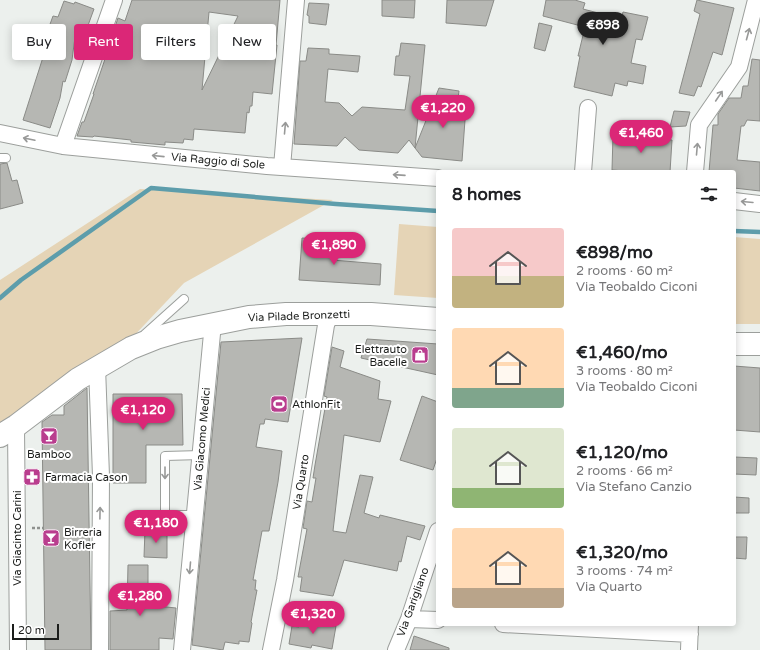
<!DOCTYPE html>
<meta charset="utf-8">
<style>
body{margin:0;font-family:"Varela Round",sans-serif;background:#f6f6f6;color:#202124;height:100vh;display:flex;flex-direction:column;font-size:15px;white-space:nowrap}
*{box-sizing:border-box;margin:0}
p{font-size:13px;color:#757577}
.icon{flex:none;width:22px;height:22px;fill:none;stroke:currentColor;stroke-width:2;stroke-linecap:round;stroke-linejoin:round}
.map{position:relative;flex:1;overflow:hidden}
.panel{position:absolute;left:436px;top:170px;width:300px;height:456px;display:flex;flex-direction:column;background:#fff;border-radius:4px;box-shadow:0 2px 10px #0003}
.panel>*{flex:none}
.hud{position:absolute;left:12px;top:24px;width:364px;height:36px;display:flex;gap:8px}
.scale{position:absolute;left:12px;bottom:10px;width:47px;box-sizing:border-box;padding-left:4px;border:2px solid #1b1d1b;border-top:0;font-size:11px;line-height:14px;white-space:nowrap;color:#1b1d1b;-webkit-text-stroke:3px #fff;paint-order:stroke}
.price{position:absolute;translate:-50% -34px;padding:0 9px;border-radius:14px;background:#db2777;color:#fff;font-size:13px;line-height:26px;filter:drop-shadow(0 1px 2px #0008)}
.price::after{content:'';position:absolute;left:50%;top:24px;width:12px;height:9px;margin-left:-6px;background:inherit;clip-path:polygon(0 0,100% 0,50% 100%)}
.price.on{background:#222;color:#fff}
ul{padding:0;list-style:none}
li{display:flex;align-items:center;gap:12px;height:100px;padding:0 16px}
li span{display:grid;place-items:center;flex:none;width:112px;height:80px;border-radius:4px;color:#555}
li>.icon{margin-inline-start:auto}
span .icon{width:48px;height:48px;fill:#fffc;stroke-width:1}
li b{font-size:17px}
h2{display:flex;justify-content:space-between;align-items:center;height:48px;padding:0 16px;font-size:17px}
.chip{padding:0 14px;border-radius:4px;background:#fff;box-shadow:0 2px 10px #0003;font-size:14px;line-height:36px}
.chip.on{background:#db2777;color:#fff}
.map>svg:first-child{display:block}
</style>
<div class="map">
<svg width="760" height="650" viewBox="0 0 760 650">
<rect width="100%" height="100%" fill="#ecf0ed"/>
<path fill="#e5d4b6" d="M140,189L333,200L184,283L129,341L0,426V280Z
M399,224L438,227V298L394,295Z
M734,237L760,239V324H734Z"/>
<g fill="none" stroke-linecap="round" stroke-linejoin="round">
<path stroke="#5d9dab" stroke-width="4.5" d="M734,231L760,232
M0,298L21,280L151,188L336,204L438,211"/>
</g>
<path fill="#b6b7b3" stroke="#8a8b87" fill-rule="evenodd" d="M132,0H280L276,45H277L272,94L253,92L252,106H250L249,113L247,112L245,133L194,129L193,140L184,139L183,143L165,142V145L131,142V140L94,136L93,137L77,136L82,122H84L94,94H93L115,30H114L118,18L125,21ZM209,12L238,16L202,90Z
M382,0H415L414,18L382,16Z
M447,0H494L486,26L446,23Z
M546,0H575L585,3L583,9L621,19L623,12L648,17L642,40L636,39L631,63L646,66L643,84L628,81L627,86L615,83L612,96L574,87L580,56H578L585,27L543,16Z
M697,0L734,8L722,55L713,52L701,87L698,86L694,96L679,93L700,14L694,11Z
M64,1L74,4L75,2L94,9L83,39L75,37L72,60L65,82L63,81L60,98L50,128L23,120L52,29L49,27L53,16L58,17Z
M309,3L329,4L326,25L309,23V16L307,15Z
M539,23L552,26L545,51L534,48Z
M401,43L425,45L415,148L409,140L398,153L359,150L345,137L337,146L294,144L300,61H306L308,48L329,49V54L360,56L358,72L328,69L325,102L339,103L352,116L362,107L405,110L410,76L394,75L396,56H399Z
M752,59L760,60V121L747,120L744,126H741L737,160L760,162V191L734,188V172H709L713,125H718V114L729,98H741L743,86H748Z
M439,88L459,91L456,113L465,120L462,161L422,157L415,148Z
M674,111L690,112L686,126L670,127Z
M613,135L672,140L670,172H637L612,170Z
M7,163L12,181L17,180L23,203L0,209V164Z
M302,238L333,240L332,260L381,264L380,285L299,280Z
M302,338L288,422L265,419L264,424H260L256,447L282,451L278,482L269,531H262L253,580H256L255,590H257L251,622L252,623L249,642L239,641V644L225,642L223,650L192,645L221,342Z
M367,339L438,344V375L361,358Z
M332,347L344,351L340,367L380,381L378,399L391,401L380,442L344,435L333,531L346,533L360,475L373,477L364,513L379,518L380,515L425,526L420,540L407,536L401,562L399,561L397,571L344,560L333,596L300,591L302,577H298L307,529L303,528L307,501L312,502L316,478H313L315,465L327,397L324,396Z
M734,366L760,368V432L734,430Z
M87,388L91,650H45L42,422L52,415H64V406Z
M113,394H182L183,445H146V483H113Z
M422,396L438,402V455L433,470L400,460Z
M734,457L757,458L756,475L734,474Z
M734,497L749,498V513H734Z
M145,530L167,531V558L144,557Z
M734,537H747L746,559L734,558Z
M128,565H148V605L176,608L173,639L159,638V650H110V611L127,610Z
M301,620L336,626L332,649L312,645L311,648L289,644L292,626L299,627Z
M414,636L449,648V650H410Z"/>
<g fill="none" stroke-linecap="round" stroke-linejoin="round">
<defs>
<path id="service" d="M0,158H6
M145,334L184,299
M195,515H165V456L201,455"/>
<path id="minor" d="M0,133L63,146L267,166L438,178
M63,146L114,0
M282,167L296,0
M583,172L588,108
M695,172L699,125L739,67L756,0
M734,201L760,204
M97,367L101,476L100,650
M16,426L18,650
M409,619L438,620
M503,624L690,634
M182,650L213,323
M271,650L285,580L326,325L331,313
M396,650L409,619L438,531
M689,650L690,624"/>
<path id="secondary" d="M734,344H760
M0,436L16,426L78,379L131,348L156,338L180,331L249,317L286,314H371L438,319"/>
</defs>
<use href="#service" stroke="#9c9f9c" stroke-width="10"/>
<use href="#minor" stroke="#9c9f9c" stroke-width="18"/>
<use href="#secondary" stroke="#9c9f9c" stroke-width="24"/>
<path stroke="#8e918e" stroke-width="2.5" stroke-dasharray="3 2" stroke-linecap="butt" d="M32,528H43"/>
<use href="#service" stroke="#fff" stroke-width="8"/>
<use href="#minor" stroke="#fff" stroke-width="16"/>
<use href="#secondary" stroke="#fff" stroke-width="22"/>
</g>
<defs><path id="oneway-shaft" d="M-6 0H5M1.5-3L5.5 0L1.5 3" fill="none" stroke-width="1.6" stroke-linecap="round" stroke-linejoin="round"/></defs>
<g stroke="#989998">
<use href="#oneway-shaft" transform="translate(748 34) rotate(-75)"/>
<use href="#oneway-shaft" transform="translate(719 96) rotate(-56)"/>
<use href="#oneway-shaft" transform="translate(285 128) rotate(-85)"/>
<use href="#oneway-shaft" transform="translate(29 139) rotate(-168)"/>
<use href="#oneway-shaft" transform="translate(697 149) rotate(-85)"/>
<use href="#oneway-shaft" transform="translate(158 156) rotate(-174)"/>
<use href="#oneway-shaft" transform="translate(399 175) rotate(-176)"/>
<use href="#oneway-shaft" transform="translate(747 202) rotate(-175)"/>
<use href="#oneway-shaft" transform="translate(165 473) rotate(90)"/>
<use href="#oneway-shaft" transform="translate(100 513) rotate(-89)"/>
<use href="#oneway-shaft" transform="translate(190 568) rotate(95)"/>
</g>
<defs>
<symbol id="shop-square" viewBox="-11 -11 22 22"><rect x="-9" y="-9" width="18" height="18" rx="4" fill="#b93d8e" stroke="#fff"/><path d="M-5-2.5h2.3a2.7 3.5 0 0 1 5.4 0H5L5.5 6h-11ZM-1.5-2.5h3a1.5 2.3 0 0 0-3 0Z" fill="#fff"/></symbol>
<symbol id="stadium-square" viewBox="-11 -11 22 22"><rect x="-9" y="-9" width="18" height="18" rx="4" fill="#b93d8e" stroke="#fff"/><path d="M0-5a6.5 5 0 1 0 0 10a6.5 5 0 1 0 0-10ZM-3.5-1.8h7v3.6h-7Z" fill="#fff"/></symbol>
<symbol id="bar-square" viewBox="-11 -11 22 22"><rect x="-9" y="-9" width="18" height="18" rx="4" fill="#b93d8e" stroke="#fff"/><path d="M-6-5H6L.8 .8V4.5H3.5V6h-7V4.5H-.8V.8Z" fill="#fff"/></symbol>
<symbol id="pharmacy-square" viewBox="-11 -11 22 22"><rect x="-9" y="-9" width="18" height="18" rx="4" fill="#b93d8e" stroke="#fff"/><path d="M-2-6h4v4h4v4h-4v4h-4v-4h-4v-4h4Z" fill="#fff"/></symbol>
</defs>
<g fill-rule="evenodd">
<use href="#shop-square" x="410" y="345" width="20" height="20"/>
<use href="#stadium-square" x="269" y="394" width="20" height="20"/>
<use href="#bar-square" x="39" y="426" width="20" height="20"/>
<use href="#pharmacy-square" x="22" y="467" width="20" height="20"/>
<use href="#bar-square" x="41" y="528" width="20" height="20"/>
</g>
<g text-anchor="middle" dominant-baseline="central" stroke-width="4" stroke-linejoin="round" paint-order="stroke">
<g font-size="11" fill="#1b1d1b" stroke="#fff">
<text transform="translate(218 161) rotate(5)">Via Raggio di Sole</text>
<text transform="translate(299 316) rotate(-2)">Via Pilade Bronzetti</text>
<text transform="translate(202 439) rotate(-85)">Via Giacomo Medici</text>
<text transform="translate(301 482) rotate(-81)">Via Quarto</text>
<text transform="translate(17 538) rotate(-90)">Via Giacinto Carini</text>
<text transform="translate(413 602) rotate(-70)">Via Garigliano</text>
</g>
<g font-size="11" fill="#1b1d1b" stroke="#fff" text-anchor="start">
<text x="407" y="349" text-anchor="end">Elettrauto<tspan x="407" dy="13">Bacelle</tspan></text>
<text x="292" y="404">AthlonFit</text>
<text x="49" y="454" text-anchor="middle">Bamboo</text>
<text x="45" y="477">Farmacia Cason</text>
<text x="64" y="532">Birreria<tspan x="64" dy="13">Kofler</tspan></text>
</g>
</g>
</svg>
<div class="scale">20 m</div>
<b class="price on" style="left:603px;top:46px">€898</b>
<b class="price" style="left:443px;top:129px">€1,220</b>
<b class="price" style="left:641px;top:154px">€1,460</b>
<b class="price" style="left:334px;top:266px">€1,890</b>
<b class="price" style="left:143px;top:431px">€1,120</b>
<b class="price" style="left:156px;top:544px">€1,180</b>
<b class="price" style="left:140px;top:617px">€1,280</b>
<b class="price" style="left:313px;top:635px">€1,320</b>
<div class="hud">
<a class="chip">Buy</a>
<a class="chip on">Rent</a>
<a class="chip">Filters</a>
<a class="chip">New</a>
</div>
<section class="panel">
<h2>8 homes<svg class="icon" aria-label="filters" viewBox="0 0 24 24"><path d="M4 7h16M4 17h16"/><circle cx="9" cy="7" r="2"/><circle cx="15" cy="17" r="2"/></svg></h2>
<ul>
<li><span style="background:linear-gradient(#f6c9c9 60%,#c2b280 0)"><svg class="icon" aria-label="home" viewBox="0 0 24 24"><path d="M3 11l9-7 9 7M6 9v11h12V9"/></svg></span><div><b>€898/mo</b><p>2 rooms · 60 m²</p><p>Via Teobaldo Ciconi</p></div></li>
<li><span style="background:linear-gradient(#ffd9b3 75%,#7fa58c 0)"><svg class="icon" aria-label="home" viewBox="0 0 24 24"><path d="M3 11l9-7 9 7M6 9v11h12V9"/></svg></span><div><b>€1,460/mo</b><p>3 rooms · 80 m²</p><p>Via Teobaldo Ciconi</p></div></li>
<li><span style="background:linear-gradient(#dfe7d0 75%,#8fb573 0)"><svg class="icon" aria-label="home" viewBox="0 0 24 24"><path d="M3 11l9-7 9 7M6 9v11h12V9"/></svg></span><div><b>€1,120/mo</b><p>2 rooms · 66 m²</p><p>Via Stefano Canzio</p></div></li>
<li><span style="background:linear-gradient(#ffd9b3 75%,#b9a48a 0)"><svg class="icon" aria-label="home" viewBox="0 0 24 24"><path d="M3 11l9-7 9 7M6 9v11h12V9"/></svg></span><div><b>€1,320/mo</b><p>3 rooms · 74 m²</p><p>Via Quarto</p></div></li>
</ul>
</section>
</div>
